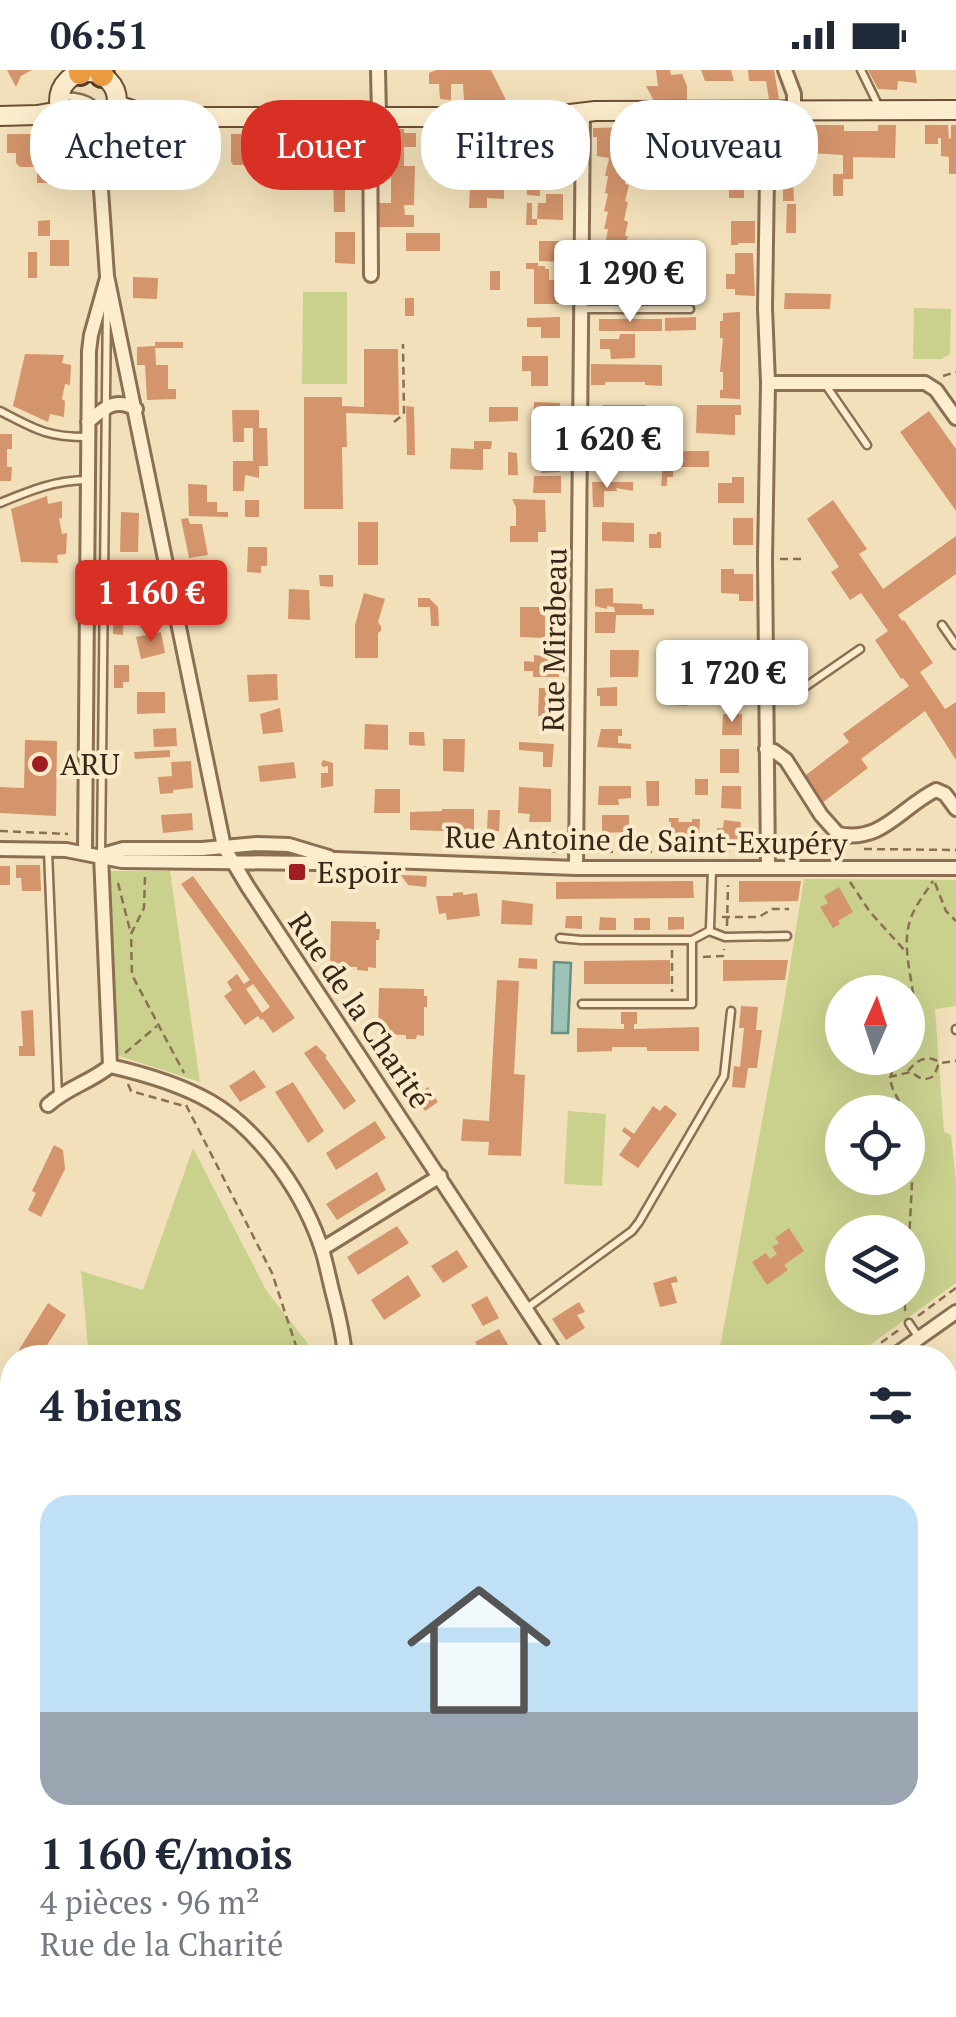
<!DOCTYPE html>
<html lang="fr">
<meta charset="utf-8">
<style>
body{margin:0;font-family:"PT Serif",serif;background:#f2f2f3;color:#1f2937;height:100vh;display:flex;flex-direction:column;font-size:38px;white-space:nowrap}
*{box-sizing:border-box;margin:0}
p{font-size:32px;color:#747a83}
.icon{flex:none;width:55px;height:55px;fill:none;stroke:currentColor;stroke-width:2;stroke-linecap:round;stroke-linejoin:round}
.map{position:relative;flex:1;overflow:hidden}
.drawer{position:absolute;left:0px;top:1275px;width:958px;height:672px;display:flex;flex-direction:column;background:#fff;border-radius:40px 40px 0 0;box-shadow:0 10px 40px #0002}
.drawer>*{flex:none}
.banner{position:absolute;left:30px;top:30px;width:898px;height:90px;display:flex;gap:20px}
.needle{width:65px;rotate:3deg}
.buttons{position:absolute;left:825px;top:905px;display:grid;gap:20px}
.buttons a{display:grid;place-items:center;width:100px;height:100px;border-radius:50%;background:#fff;box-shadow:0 10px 40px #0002;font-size:50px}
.price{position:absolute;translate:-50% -85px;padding:0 22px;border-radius:10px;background:#fff;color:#222;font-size:32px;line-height:65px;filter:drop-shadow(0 2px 5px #0008)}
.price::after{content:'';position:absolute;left:50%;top:60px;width:30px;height:22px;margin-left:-15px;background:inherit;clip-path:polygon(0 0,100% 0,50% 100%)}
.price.on{background:#d93025;color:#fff}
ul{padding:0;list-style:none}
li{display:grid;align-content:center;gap:20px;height:530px;padding:0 40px}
li span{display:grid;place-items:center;height:310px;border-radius:30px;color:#555}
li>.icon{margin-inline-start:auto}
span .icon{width:180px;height:180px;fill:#fffc;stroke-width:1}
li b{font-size:42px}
h2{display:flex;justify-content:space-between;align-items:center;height:120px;padding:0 40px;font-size:42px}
.pill{padding:0 35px;border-radius:40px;background:#fff;box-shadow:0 10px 40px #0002;font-size:35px;line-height:90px}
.pill.on{background:#d93025;color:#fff}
.status{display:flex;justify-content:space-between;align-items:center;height:70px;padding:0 50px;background:#fff;direction:ltr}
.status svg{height:28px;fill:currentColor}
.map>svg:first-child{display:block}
</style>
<div class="status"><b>06:51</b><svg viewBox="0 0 49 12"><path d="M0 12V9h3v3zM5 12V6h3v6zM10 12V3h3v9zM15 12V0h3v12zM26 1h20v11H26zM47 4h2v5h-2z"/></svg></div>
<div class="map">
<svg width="956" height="1947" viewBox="0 0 956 1947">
<rect width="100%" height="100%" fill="#f2e0ba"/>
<path fill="#cad18d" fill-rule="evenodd" d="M303,222H347V314H302Z
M914,238L951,239L950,284L941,289H913Z
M109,801H170L200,1012L116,985Z
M804,809L956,810V936L935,939L944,1062L951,1065L956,1112V1213L853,1287L718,1288L784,933ZM842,922H908V988H842ZM842,1042H908V1108H842ZM842,1162H908V1228H842Z
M568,1041L606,1044L602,1116L564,1114Z
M193,1078L266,1220L316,1284V1287H89L81,1201L143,1220Z
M0,1913L12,1915V1935H905L901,1947H0Z"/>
<path fill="#9fc2b7" stroke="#669085" stroke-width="2.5" d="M554,892L571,893L568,963H552Z"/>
<path fill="#d4956c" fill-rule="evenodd" d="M7,0H32L21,6L16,17Z
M436,0H491L507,32L464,31L463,14H451V30L440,29L439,14H429V3Z
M656,0H670L671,5L682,4L687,16V30L654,31L646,16H658Z
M701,0H731L734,11H705Z
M748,0H774L779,29H769L766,11H749Z
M868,0H915L917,13L898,11L897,20L878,19Z
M789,55H844V61H878V55H896L895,88L853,87V109H843V126H833V104H843V85L791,82V109H793L794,131H783L784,60Z
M925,55H948L949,69L951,68V55H956V104H949V87L941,86V68H938V74H925Z
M729,56H752L756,62V93L750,92L747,115L733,114L736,84L745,85V77H734L733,87H729Z
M629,57L628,65L615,67V77H620V91L625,92L624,97L629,98L625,114L629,115L625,131L628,132L624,150L628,152L625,166H628L623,185L628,186L624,202L627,203L623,219L627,220L625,232L604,228L608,194H604L608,176L605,175L608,159H604L608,142L604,141L608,124L605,123L608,106H605L609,88L597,86V67H593V58Z
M640,57H665V70H640Z
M242,59H251V64H262L261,92L258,95H233L231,92V64H242Z
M272,59H290V68L322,69L321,81L272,79Z
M334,59H361V87H345V83H335Z
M378,59H404V63H416V77H404V96H415L414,135H404L405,145H414V157H376L375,133H391V81L378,79Z
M701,63H723V83H701Z
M7,64H56V113H37V97H20L16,93V83H7Z
M468,66V83H452V99L442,98L440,67Z
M667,69H685V79L688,78V89H668Z
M132,70H148L147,91H138V107L115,106V72H132Z
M170,74H206V93L194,92V113H184L183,96L170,97Z
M722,94H729V117H722Z
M298,95H305V120H290V105H298Z
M471,97L486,98V105L504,106V129L487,128V138H469Z
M527,102H537V111H540V126L527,125Z
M345,105V142H334L333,106Z
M729,117L744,118V128H729Z
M546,124H563V150L537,149V155H526L527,133H532V149H537L538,133H546Z
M787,134H796V163H786Z
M50,150V166H38V151Z
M731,151H755V173H738V175H731Z
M335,162H355V194L335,193Z
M406,163H440V181H406Z
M50,170H69V196H50Z
M539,171H563V192L539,191Z
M28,182H37V208H28Z
M735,183H753L755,226L735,225V219H726V204H735Z
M526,193H538V196H545V199H549V210H564V234H534V199H526Z
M490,201H500V220H490Z
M133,207L158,208L157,229L133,228Z
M785,223L831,224L830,239H784Z
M405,228H414V246H405Z
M740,242V329L720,328V320H723V302H720L723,268H720V251H723V243Z
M560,247V268H541V257H527V248Z
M696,247V260L665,261V248Z
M599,249H662V261H599Z
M620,264H635V288L611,289L610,279H600V269H619Z
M155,272H183V278H155V276L156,295H168V319H176V329L147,330L145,295H137V277L155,276Z
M364,279H398L399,345L346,343L347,377H342L343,439H304V327H342V336L364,337Z
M25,284L64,285L62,293L71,295L70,315L65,314L62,329L65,331L64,347L50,344L48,352L13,336Z
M522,286H548V316H531V301H522Z
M591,294L662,295V316L645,315V312H605V315H591Z
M534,332L560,333V352H550L549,356H533Z
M603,335H646V365H627V345L604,344Z
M697,335H741V345H735V365L696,363Z
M406,336L414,337L415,385H407Z
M489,337H518V351L489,352Z
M232,340H259V358H267L268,396H259V408L245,405L244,421H233V391H253V358H244V372H233Z
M929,341L956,379V441L900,362Z
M0,364H12V379H7V397H12L11,411H0Z
M474,371H492L491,379H483V400L450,399L451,378L474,379Z
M540,379H560V402L541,403Z
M606,380H621V401L604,400Z
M680,381H709V397H680Z
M508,382L517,383L518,405H508Z
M663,393H673V407H667V416H661Z
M534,406H561V423H533Z
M732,407H744V433H718V413H732Z
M592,412H633V421L616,418L617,421H604V437H593Z
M188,414L207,415V432H217V442H228V447L189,446Z
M47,426L48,434L62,431V448H59L62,464L67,463L66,484L57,485L58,493L21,492L11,439Z
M512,429L545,430L546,462H538V472H510V456H516V437Z
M245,430H259V447H245Z
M833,430L867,479L859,484L883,519L956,466V504L898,545L902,551L904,550L933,593L920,602L945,639L956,632V690L925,641L861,689L868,698L822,733L802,708L849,672L843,664L909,616L903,608L901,609L875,570L888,561L861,523L850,530L831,502L839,497L807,449Z
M121,442L139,443L138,482H120Z
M188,448L190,454H202L208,485L189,488L181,449Z
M733,448H753V475H733Z
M358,452H378V495H358Z
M602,452L634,453V472L602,471Z
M657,462H661V478H649V464H657Z
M248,477H267V496H261V503L247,502Z
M152,493V512H141V520L115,519V504L131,505V494Z
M721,499H734V504H753V531H739V524L721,523Z
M319,505H333V517L320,516Z
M194,517H225L224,530H215L214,553L192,552Z
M613,518V533L642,534L643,539H654V545H616L615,563H595V542H615L614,537L607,536V539L595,536V519Z
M289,519L309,520L310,550L288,549Z
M364,523L385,529L378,552L381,556V561L378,563V588H355V555Z
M114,527H124L123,565L113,564Z
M418,528H429L438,537L439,556H431L430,537H418Z
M520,537H545V568L520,567Z
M161,562L165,583L141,589L136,567Z
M610,580H639L638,607H610Z
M534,585L559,588V607H533V601H524V591L534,592Z
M114,595H129V612H123V618H114Z
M277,604L278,630L249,632L247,605Z
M742,605L743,627H710V606Z
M617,617V636H600V626H597V618Z
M539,618H556L555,647L538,646Z
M673,620L687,621V636L672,635Z
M137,622H165V643L137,644Z
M280,638L283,662L263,664L260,644Z
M723,644H742V665H722Z
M365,654L388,655V680L364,679Z
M176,658L177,676L154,677L153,659Z
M601,659H622V666H618V673L631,674V679L597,677Z
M409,662H424L425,676L409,675Z
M443,669H465L464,702L443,701Z
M25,670L57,671L56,746L0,743V717L24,718Z
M519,672L554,674L552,697H543V682L519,680Z
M720,679H739V703H720Z
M170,680V687L135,689L134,682Z
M323,690L333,693V716L321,718V703H328V696L323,697L321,694Z
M191,691L193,718L173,720V723L160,724L158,707L172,706L171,692Z
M294,692L296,708L260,712L258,696Z
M695,709H708V725H695Z
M646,711H659V736H647Z
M599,716H631V728L618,729L619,735H598Z
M722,716H741V739L721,738Z
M519,717L551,719V752H529L530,744L518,743Z
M375,719H400V743H374Z
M442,739H474V762L410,760V742L442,741Z
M488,740H500L499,761H487Z
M192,743L193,760L163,763L161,745Z
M602,745H629V762L602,763Z
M669,748H679L678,752H692V749H700L699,769H671V752H669Z
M724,750L741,752L740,771H717V758H723Z
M16,795H40L41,821H22L21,808H16Z
M0,796H10V815H0Z
M401,805L427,806L426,817L408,815Z
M193,806L295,948L273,963L263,949L261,950L258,946L245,955L224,926L232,920L227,912L237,904L244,914L250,910L181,814ZM253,914L270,937L262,943L246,919Z
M693,811L694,828L556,829V812Z
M739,811H801L798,831L739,832Z
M839,817L853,842L838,851L840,854L833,858L820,837L828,833L824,826Z
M463,822V825L477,823L480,846L447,850L446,843L439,844L436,826H453V823Z
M502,830L533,834L532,855L501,854Z
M566,846H582V859L565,858Z
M600,847L616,848V860H599Z
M668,847H684V859L668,860Z
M634,848H650V860H634Z
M331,851L376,852V859H380L379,870H376V898L368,897V901L357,900V897L330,896Z
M519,888L537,889V899L518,898Z
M670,890V914H584V891Z
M723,890H788L785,910L723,911Z
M497,910L519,911L514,1004L525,1005L521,1086L488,1085L489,1072L461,1071L463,1049L489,1051Z
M379,918L424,919V926H427V937H424V966L417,965L416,969H406V965L378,964Z
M741,936L758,937L756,960H762L757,998H748L745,1018L732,1017L734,996L740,997L744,958H739Z
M33,940L35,986H19V976H23L21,941Z
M621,942H637V954H634V959L699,957V981H647V977H612V981L577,982V958L624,959V954H621Z
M316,975L327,986L325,987L356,1031L344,1040L304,983Z
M254,1000L266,1017L240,1032L229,1016Z
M293,1012L324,1061L308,1073L275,1022Z
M428,1017L438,1032L425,1041L415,1026Z
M665,1035L677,1044L638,1098L619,1085L631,1068L622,1061L624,1057L634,1064L653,1036L660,1041Z
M375,1051L386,1068L336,1100L326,1083Z
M54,1075L63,1080L65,1099L41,1147L28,1140L36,1123L32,1121Z
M377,1102L386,1120L337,1150L326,1134Z
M397,1156L409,1173L358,1205L347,1187Z
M789,1158L804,1181L784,1195L788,1200L767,1215L752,1192L766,1183L770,1189L777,1184L772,1177L779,1173L775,1168Z
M457,1180L468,1197L443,1213L431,1196Z
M408,1205L421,1226L384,1250L371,1230Z
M676,1206L678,1212L671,1213L677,1233L660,1237L653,1213Z
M487,1226L499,1248L483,1256L471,1235Z
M579,1232L585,1242L577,1245L585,1258L566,1270L552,1249Z
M48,1233L66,1245L39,1288H14Z
M499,1259L510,1278L494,1288H484L475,1272Z
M945,1311L956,1323V1351L945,1338Z
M945,1435L951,1443L956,1439V1463L945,1450Z
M945,1527L956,1534V1555L945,1548Z
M948,1804L956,1809V1843L945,1836V1809Z"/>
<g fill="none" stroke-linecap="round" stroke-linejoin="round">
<defs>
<path id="lane" d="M861,0L880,39
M58,27C80,25 100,30 103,55
M584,239H690
M825,314L867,375
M0,341C35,359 46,367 87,367
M0,433C29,421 55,410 87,410
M942,555L956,575
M768,630L789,628L860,579
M48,781L58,1026
M101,785L107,232
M709,861L725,867L787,866
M560,868L581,870H692L709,861L710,858L712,800
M582,934H692V870
M956,959V960
M527,1238L632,1161L639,1152L724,1006L731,941
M909,1253L919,1268"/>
<path id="street" d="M378,0L379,46
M785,0L794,24V41
M768,41L765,238L768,313L765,489L768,798
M370,46L371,205
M103,57L104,80L101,120L107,206L224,777L248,817L558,1288
M83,61L97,108
M768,313H925L936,320L956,348
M88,352C104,338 115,327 136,339
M766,679L774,681L786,690L821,745L838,764C882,773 900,738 936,720L945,724L956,739
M0,779L66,780L122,791L316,793L336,789L576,798H956
M85,782L89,281L91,265L107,208
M101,785L110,996
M102,785L123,779H202L257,774L289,775L329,787
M576,798L583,42
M110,996C145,1004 180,1014 211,1032C262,1062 306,1127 323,1183C327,1197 330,1213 334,1228C339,1248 344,1267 345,1288
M48,1035C68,1017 91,1012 110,996
M322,1179L440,1106
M891,1288L956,1242
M945,1369L956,1382
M945,1576L956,1582
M0,1631L12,1615"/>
<path id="secondary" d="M59 31a29 29 0 1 1 58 0a29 29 0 1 1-58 0Z
M117,35L138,42L186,47H503L562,45L595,41L956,40
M0,46L37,45L60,41"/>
<path id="highway" d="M101,0L102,5
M80,3L81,0"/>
</defs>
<use href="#lane" stroke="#8a6f53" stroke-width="11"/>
<use href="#street" stroke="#8a6f53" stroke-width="18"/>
<use href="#secondary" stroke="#6c5036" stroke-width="22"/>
<use href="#highway" stroke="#573d28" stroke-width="28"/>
<path stroke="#8a6f53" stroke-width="2.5" stroke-dasharray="8 5" stroke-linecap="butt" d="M943,306L956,302
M394,352L404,344L403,274
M780,489H802
M0,761L68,764
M864,779L956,780
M538,781L560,782
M784,781L791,779H836
M592,782L750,781
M145,807L144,838L131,864L132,905L184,1003
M850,812L870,842L907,883
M118,813L131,864
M935,813L946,841L956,851
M722,847H759L772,839H789
M727,856L728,815
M672,880V922
M703,887L723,886L724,879
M908,975C927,938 899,893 909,854C913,838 924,825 933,811
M125,983L157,956
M899,988C883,1012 893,1018 905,1042
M908,1001C916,991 926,984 939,992
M889,1007L911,1002C920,1008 923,1012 934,1006L939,993L956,991
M128,1014L131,1021L184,1036
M186,1035L272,1203L300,1288
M908,1048L914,1074L908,1191
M905,1241V1228
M918,1246L956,1218
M860,1288L900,1259"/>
<use href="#lane" stroke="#fcedce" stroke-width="6"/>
<use href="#street" stroke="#fcedce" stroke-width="12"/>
<use href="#secondary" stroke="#fcedce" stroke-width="18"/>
<use href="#highway" stroke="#ec9d40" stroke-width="22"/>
</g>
<g fill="#9f1d20" stroke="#f9eaca" stroke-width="4">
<circle cx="40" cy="694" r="10"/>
<rect x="287" y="792" width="20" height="20" rx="5"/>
</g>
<g text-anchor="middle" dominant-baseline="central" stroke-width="8" stroke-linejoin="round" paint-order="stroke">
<g font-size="30" fill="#382719" stroke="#f9eaca">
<text transform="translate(554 570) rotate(-89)">Rue Mirabeau</text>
<text transform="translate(646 770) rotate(1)">Rue Antoine de Saint-Exupéry</text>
<text transform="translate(360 940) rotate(56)">Rue de la Charité</text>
</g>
<g font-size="30" fill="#382719" stroke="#f9eaca" text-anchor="start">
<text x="60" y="694">ARU</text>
<text x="317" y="802">Espoir</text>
</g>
</g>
</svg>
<div class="buttons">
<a><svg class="needle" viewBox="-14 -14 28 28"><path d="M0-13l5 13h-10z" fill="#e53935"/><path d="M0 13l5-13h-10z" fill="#747a83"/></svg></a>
<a><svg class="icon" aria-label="locate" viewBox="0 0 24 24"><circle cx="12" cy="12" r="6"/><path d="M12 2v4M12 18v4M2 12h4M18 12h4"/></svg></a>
<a><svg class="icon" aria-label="layers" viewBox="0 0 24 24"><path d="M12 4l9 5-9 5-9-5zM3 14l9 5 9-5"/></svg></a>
</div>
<b class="price" style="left:630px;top:255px">1 290 €</b>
<b class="price" style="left:607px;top:421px">1 620 €</b>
<b class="price on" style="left:151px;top:575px">1 160 €</b>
<b class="price" style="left:732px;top:655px">1 720 €</b>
<div class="banner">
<a class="pill">Acheter</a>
<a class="pill on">Louer</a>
<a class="pill">Filtres</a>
<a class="pill">Nouveau</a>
</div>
<section class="drawer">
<h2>4 biens<svg class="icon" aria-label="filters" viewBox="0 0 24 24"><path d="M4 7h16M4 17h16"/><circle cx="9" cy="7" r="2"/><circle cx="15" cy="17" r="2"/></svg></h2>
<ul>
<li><span style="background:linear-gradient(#bfe0f5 70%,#9aa5b1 0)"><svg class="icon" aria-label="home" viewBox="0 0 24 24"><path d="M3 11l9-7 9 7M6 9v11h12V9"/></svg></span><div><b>1 160 €/mois</b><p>4 pièces · 96 m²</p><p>Rue de la Charité</p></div></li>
</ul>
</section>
</div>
